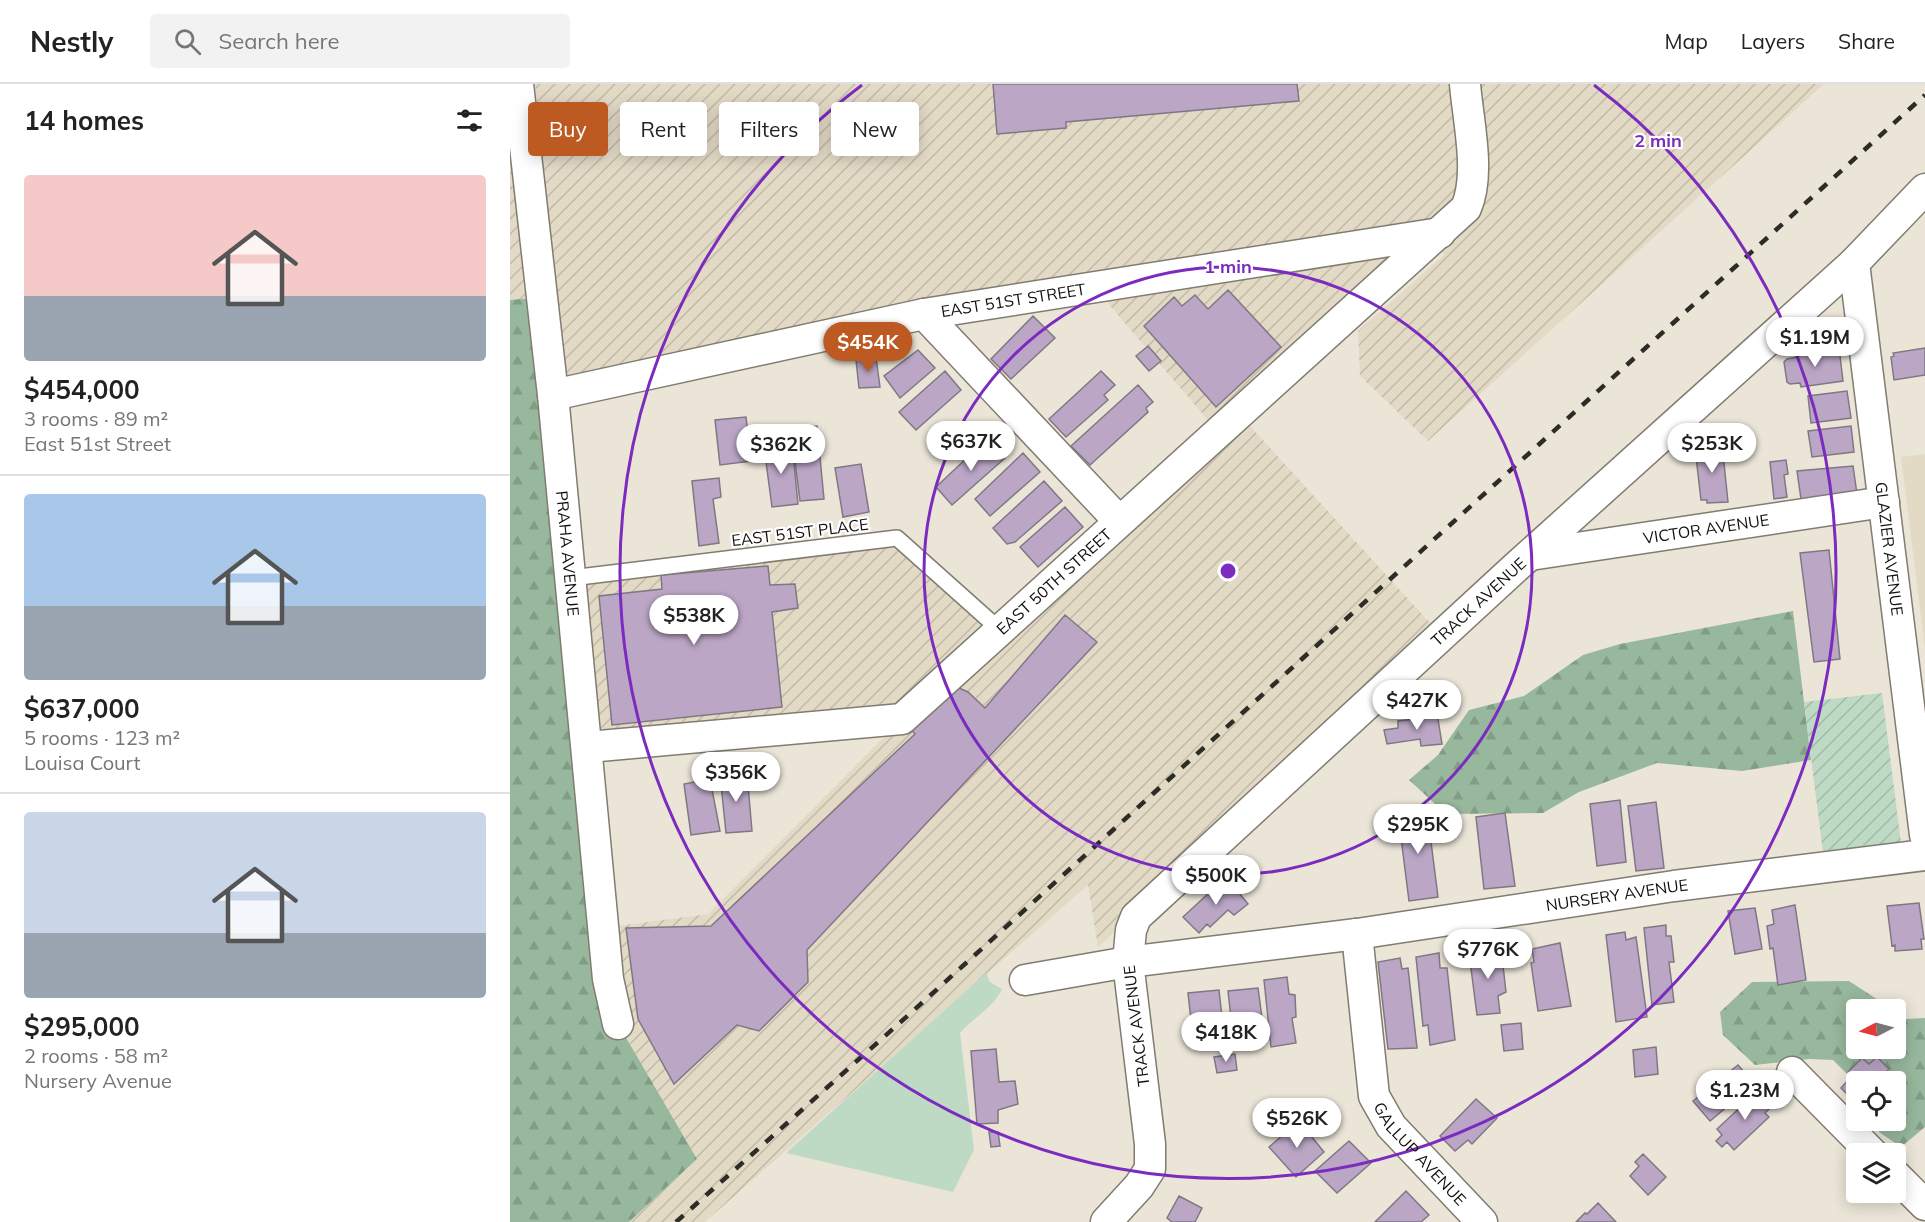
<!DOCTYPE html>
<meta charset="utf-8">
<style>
body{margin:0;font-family:Mulish,sans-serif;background:#f2f2f2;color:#222;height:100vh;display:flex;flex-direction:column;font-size:22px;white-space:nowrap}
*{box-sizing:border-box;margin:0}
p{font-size:20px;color:#767676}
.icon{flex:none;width:33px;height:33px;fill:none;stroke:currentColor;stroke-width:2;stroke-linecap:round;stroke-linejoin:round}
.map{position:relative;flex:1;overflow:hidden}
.sheet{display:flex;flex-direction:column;background:#fff;width:510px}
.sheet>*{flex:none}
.banner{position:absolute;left:18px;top:18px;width:570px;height:54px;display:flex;gap:12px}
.needle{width:39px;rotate:264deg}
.tools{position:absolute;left:1336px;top:915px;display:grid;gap:12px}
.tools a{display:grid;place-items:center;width:60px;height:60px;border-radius:6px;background:#fff;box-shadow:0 3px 15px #0003;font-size:30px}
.price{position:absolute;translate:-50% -51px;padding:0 14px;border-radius:21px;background:#fff;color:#222;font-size:20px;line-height:39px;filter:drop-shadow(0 2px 3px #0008)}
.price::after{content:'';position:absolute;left:50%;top:36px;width:18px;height:14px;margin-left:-9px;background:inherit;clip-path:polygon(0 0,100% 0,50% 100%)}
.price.on{background:#bd5a22;color:#fff}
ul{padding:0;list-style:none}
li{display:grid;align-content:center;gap:12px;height:318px;padding:0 24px}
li+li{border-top:2px solid #e0e0e0}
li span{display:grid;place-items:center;height:186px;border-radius:6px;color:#555}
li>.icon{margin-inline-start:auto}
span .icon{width:108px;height:108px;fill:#fffc;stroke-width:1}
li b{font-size:26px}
h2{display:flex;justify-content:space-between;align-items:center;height:72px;padding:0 24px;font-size:26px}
.chip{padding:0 21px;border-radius:6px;background:#fff;box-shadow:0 3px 15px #0003;font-size:21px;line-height:54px}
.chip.on{background:#bd5a22;color:#fff}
header{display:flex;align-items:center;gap:36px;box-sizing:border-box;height:84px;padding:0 30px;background:#fff;border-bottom:2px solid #e0e0e0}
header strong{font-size:28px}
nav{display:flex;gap:33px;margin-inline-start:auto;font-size:21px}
.search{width:420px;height:54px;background:#f2f2f2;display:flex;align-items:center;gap:15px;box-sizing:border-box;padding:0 21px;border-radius:6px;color:#767676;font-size:22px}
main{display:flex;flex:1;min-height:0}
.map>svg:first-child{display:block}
</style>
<header>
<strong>Nestly</strong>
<div class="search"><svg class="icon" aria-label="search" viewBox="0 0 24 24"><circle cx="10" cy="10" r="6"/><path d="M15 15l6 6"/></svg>Search here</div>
<nav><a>Map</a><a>Layers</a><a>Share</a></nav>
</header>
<main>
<section class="sheet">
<h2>14 homes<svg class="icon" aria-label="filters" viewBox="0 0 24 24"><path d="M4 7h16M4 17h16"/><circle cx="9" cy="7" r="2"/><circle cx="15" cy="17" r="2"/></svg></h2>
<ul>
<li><span style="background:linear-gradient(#f6c9c9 65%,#9aa5b1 0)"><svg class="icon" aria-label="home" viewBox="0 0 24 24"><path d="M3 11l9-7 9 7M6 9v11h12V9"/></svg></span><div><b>$454,000</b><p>3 rooms · 89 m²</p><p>East 51st Street</p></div></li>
<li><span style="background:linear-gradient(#a9c7e8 60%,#9aa5b1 0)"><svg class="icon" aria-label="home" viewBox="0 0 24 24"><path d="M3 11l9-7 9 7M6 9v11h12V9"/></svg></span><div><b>$637,000</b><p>5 rooms · 123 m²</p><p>Louisa Court</p></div></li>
<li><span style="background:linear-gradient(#c9d6e8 65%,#9aa5b1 0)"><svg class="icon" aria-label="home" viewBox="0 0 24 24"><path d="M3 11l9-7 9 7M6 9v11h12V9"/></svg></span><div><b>$295,000</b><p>2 rooms · 58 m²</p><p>Nursery Avenue</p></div></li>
</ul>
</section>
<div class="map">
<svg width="1415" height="1138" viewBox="0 0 1415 1138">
<defs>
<pattern id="industrial-furrows" width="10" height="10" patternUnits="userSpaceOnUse" patternTransform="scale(1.5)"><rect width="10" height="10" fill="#e3dac6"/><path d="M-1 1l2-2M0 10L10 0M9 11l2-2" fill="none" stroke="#c2baa9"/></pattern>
<pattern id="forest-firs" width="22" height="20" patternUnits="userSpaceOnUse" patternTransform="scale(1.5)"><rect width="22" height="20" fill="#97b89d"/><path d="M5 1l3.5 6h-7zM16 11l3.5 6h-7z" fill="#819d86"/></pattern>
<pattern id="garden-furrows" width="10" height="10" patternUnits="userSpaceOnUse" patternTransform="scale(1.5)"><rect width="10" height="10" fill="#bfdac4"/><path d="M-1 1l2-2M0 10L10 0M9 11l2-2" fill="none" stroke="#a3baa7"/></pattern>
</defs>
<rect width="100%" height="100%" fill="#ebe5d8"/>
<path fill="#e3dac6" d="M1415,370V565L1391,373Z"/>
<path fill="url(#industrial-furrows)" d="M0,0L32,213L0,216Z
M25,0H1314L918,357L850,292L848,247L934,171L925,153L729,330L932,552L588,863L578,801L195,1138H119L187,1075L108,940L93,844L198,830L391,636L78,663L61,494L387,454L490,546L708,348L584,203L924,149L917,135L545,194L55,294Z"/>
<path fill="#bfdac4" d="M476,889L480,898L492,905C484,923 463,934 450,949L464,1066L443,1108L276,1069Z"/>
<path fill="url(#forest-firs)" d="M32,213L108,940L187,1075L119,1138H0V216Z
M1283,527L1301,676L1232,687L1147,679L1069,708L1033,729L936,730L899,696L928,671L959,626L1014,612L1073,571L1110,560Z
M1339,897L1382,925L1347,926V964H1386V928L1396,935L1415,934V1043L1391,1063L1369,1048L1366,1037L1386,1036V998H1347V1000L1323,976L1299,975L1245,981L1213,951L1210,928L1242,898Z"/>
<path fill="url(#garden-furrows)" d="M1372,609L1391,759L1313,769L1294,618Z"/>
<path fill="#bba6c6" stroke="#7f7883" stroke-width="1.5" d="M483,0H787L789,17L556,38V44L487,50Z
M718,206L771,263L706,323L634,242L664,213L672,222L685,211L698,225Z
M523,232L545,254L501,295L481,275Z
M638,262L651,277L639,287L626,272Z
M1329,264L1333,297L1291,303L1290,299L1280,300L1277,298L1274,278L1277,275L1288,273L1287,269Z
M1415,264V291L1384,296L1381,273L1384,272L1383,269Z
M408,266L425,284L390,314L374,292Z
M366,274L370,303L349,304L346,276Z
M435,287L451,306L406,346L389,328Z
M591,287L605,301L594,311L598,316L556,353L539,335Z
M628,301L643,318L636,324L638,328L580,381L561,362Z
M1337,307L1341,334L1301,339L1298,312Z
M236,333L241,377L210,381L205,336Z
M307,342L314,415L290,417L281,345Z
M1341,342L1344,368L1302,373L1298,347Z
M478,354L495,374L442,421L426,403Z
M282,360L288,420L262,423L254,363Z
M1212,360L1218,418L1197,419V416H1191L1185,364Z
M513,369L530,388L480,432L465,415Z
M1276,376L1278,390L1274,391L1277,413L1264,415L1260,378Z
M351,380L359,428L333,433L325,384Z
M1343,382L1347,410L1291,415L1287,387Z
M209,394L211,413L203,415L209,459L189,462L182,397Z
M534,397L552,417L505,458L497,460L483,444Z
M555,423L573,443L528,483L510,463Z
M1319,466L1330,575L1304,578L1290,469Z
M258,482L260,501L285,500L288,524L262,528L272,623L102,641L89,512L152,505L151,491Z
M555,531L587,558L297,866L298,898L249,947L227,941L164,1000L128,935L116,844L201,842L405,650L399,643L442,601L458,608L475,624Z
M927,629L932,660L911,662L910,655L877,660L874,646L888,644V637L913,634L912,630Z
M230,688L233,701H238L242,747L216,749L210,690Z
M200,695L210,747L181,751L174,700Z
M1110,716L1116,778L1087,782L1080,720Z
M1146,718L1154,784L1126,787L1118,722Z
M917,726L928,813L899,817L888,730Z
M995,729L1005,802L974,805L966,733Z
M716,793L738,820L724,831L718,826L700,843L697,840L689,849L673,833Z
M1409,819L1414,855H1411L1412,865L1385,867V861L1382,862L1377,822Z
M1285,821L1296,896L1268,901L1263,864L1260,865L1257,842L1264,840L1262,826Z
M1245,824L1252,865L1225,870L1218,827Z
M1156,841V852H1161L1164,878H1159L1164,918L1142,921L1134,844Z
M1115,848L1116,856L1126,853L1137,933L1106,938L1096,851Z
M1050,859L1061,922L1028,927L1021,879L1024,878L1022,865Z
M991,864L996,908L988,912L990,929L967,931L959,869Z
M929,869L930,884H937L945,956L920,961L918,941L913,942L906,873Z
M890,874L892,885L898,884L907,964L878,965L868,878Z
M777,893L779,910L785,911L786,933L782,934L786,959L761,963L754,896Z
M748,904L755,956L724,961L718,907Z
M709,906L714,951L683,954L678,909Z
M1011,939L1013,965L994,967L991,941Z
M1146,963L1148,990L1125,993L1123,966Z
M486,965L489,998L505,997L508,1020L488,1026V1039L467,1040L461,967Z
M725,970L727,986L707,989L704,973Z
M1367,973L1379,985L1367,998H1347L1346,1019L1331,1004L1342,992L1338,988L1352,974L1359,980Z
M1228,981L1241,996L1229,1006L1231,1011L1200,1037L1183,1017Z
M1250,1005L1264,1020L1255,1029L1259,1033L1224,1066L1217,1058L1212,1063L1206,1057L1212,1051L1207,1045Z
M966,1015L987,1034L962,1060L958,1056L945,1067L930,1052Z
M789,1037L814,1068L786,1093L759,1063Z
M479,1048H488L490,1062L481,1063Z
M839,1057L861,1079L827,1109L805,1087Z
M1133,1070L1156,1093L1138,1111L1120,1092L1129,1082L1125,1078Z
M896,1107L919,1131L911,1138H865Z
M669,1112L692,1124L685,1138H662L657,1134Z
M1088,1119L1106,1138H1066L1075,1129L1077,1130Z"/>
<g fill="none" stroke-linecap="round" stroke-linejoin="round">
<defs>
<path id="service" d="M61,494L387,454L490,546"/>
<g id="minor">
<path id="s1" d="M8,0L43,311L98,895L108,940"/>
<path id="s2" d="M1344,179L1415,751"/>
<path d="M414,230L609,437"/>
<path id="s3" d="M43,311L414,230L930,149"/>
<path id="s4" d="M1020,471L1374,418"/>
<path id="s5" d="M78,663L392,635L956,124C971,90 958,37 955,0"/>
<path id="s6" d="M847,850L864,1012L881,1042L972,1138"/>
<path id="s7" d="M515,896L618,878L847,850L1164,802L1415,771"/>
<path d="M1282,988L1363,1070"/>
<path d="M1386,1092L1415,1121"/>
<path id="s8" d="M596,1138L629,1102L640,1085V1060L618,878L621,846L626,833L1006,483L1344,179L1415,105"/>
</g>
</defs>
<use href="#service" stroke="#817c70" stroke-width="18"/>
<use href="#minor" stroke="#817c70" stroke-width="33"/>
<use href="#service" stroke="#fff" stroke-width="15"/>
<use href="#minor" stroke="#fff" stroke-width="30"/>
<path stroke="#2e2c27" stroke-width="4.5" stroke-dasharray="10 10" stroke-linecap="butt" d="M166,1138L403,927L1415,11"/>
</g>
<g fill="none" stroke="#7b2cbf" stroke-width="3">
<circle cx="718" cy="487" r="304"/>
<path d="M1084 1A608 608 0 1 1 352 1"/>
</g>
<g text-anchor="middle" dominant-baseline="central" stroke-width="4.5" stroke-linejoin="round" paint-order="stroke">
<g font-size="16" fill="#12100c" stroke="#fff">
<text stroke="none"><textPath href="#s3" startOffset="470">EAST 51ST STREET</textPath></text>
<text stroke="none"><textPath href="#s4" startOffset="178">VICTOR AVENUE</textPath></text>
<text transform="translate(290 448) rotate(-7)">EAST 51ST PLACE</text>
<text stroke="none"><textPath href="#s2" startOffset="288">GLAZIER AVENUE</textPath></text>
<text stroke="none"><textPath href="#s1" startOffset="472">PRAHA AVENUE</textPath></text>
<text stroke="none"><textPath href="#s5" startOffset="520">EAST 50TH STREET</textPath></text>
<text stroke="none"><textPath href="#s8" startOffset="789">TRACK AVENUE</textPath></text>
<text stroke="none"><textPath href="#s7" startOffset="598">NURSERY AVENUE</textPath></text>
<text transform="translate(626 942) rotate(-97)">TRACK AVENUE</text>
<text stroke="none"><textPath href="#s6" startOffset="237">GALLUP AVENUE</textPath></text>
</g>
</g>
<circle cx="718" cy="487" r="9" fill="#7b2cbf" stroke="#fff" stroke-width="3"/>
<g font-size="18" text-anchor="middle" font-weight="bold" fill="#7b2cbf" stroke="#fff" stroke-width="4.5" stroke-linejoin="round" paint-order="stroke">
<text x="1148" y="63">2 min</text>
<text x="718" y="189">1 min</text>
</g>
</svg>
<div class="tools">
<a><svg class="needle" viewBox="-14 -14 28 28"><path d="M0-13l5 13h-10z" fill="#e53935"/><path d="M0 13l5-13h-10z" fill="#767676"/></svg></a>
<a><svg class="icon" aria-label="locate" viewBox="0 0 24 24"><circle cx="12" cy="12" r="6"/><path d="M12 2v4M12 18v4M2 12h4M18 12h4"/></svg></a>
<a><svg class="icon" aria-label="layers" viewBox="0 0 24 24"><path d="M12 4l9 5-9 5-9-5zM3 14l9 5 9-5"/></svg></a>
</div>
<b class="price" style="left:1305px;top:284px">$1.19M</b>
<b class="price on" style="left:358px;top:289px">$454K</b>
<b class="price" style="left:461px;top:388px">$637K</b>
<b class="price" style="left:1202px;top:390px">$253K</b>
<b class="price" style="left:271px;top:391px">$362K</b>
<b class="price" style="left:184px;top:562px">$538K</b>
<b class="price" style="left:907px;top:647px">$427K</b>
<b class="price" style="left:226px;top:719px">$356K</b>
<b class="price" style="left:908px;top:771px">$295K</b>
<b class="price" style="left:706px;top:822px">$500K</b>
<b class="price" style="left:978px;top:896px">$776K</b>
<b class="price" style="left:716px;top:979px">$418K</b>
<b class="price" style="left:1235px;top:1037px">$1.23M</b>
<b class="price" style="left:787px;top:1065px">$526K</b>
<div class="banner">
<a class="chip on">Buy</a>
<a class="chip">Rent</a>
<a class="chip">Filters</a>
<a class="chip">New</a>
</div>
</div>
</main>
